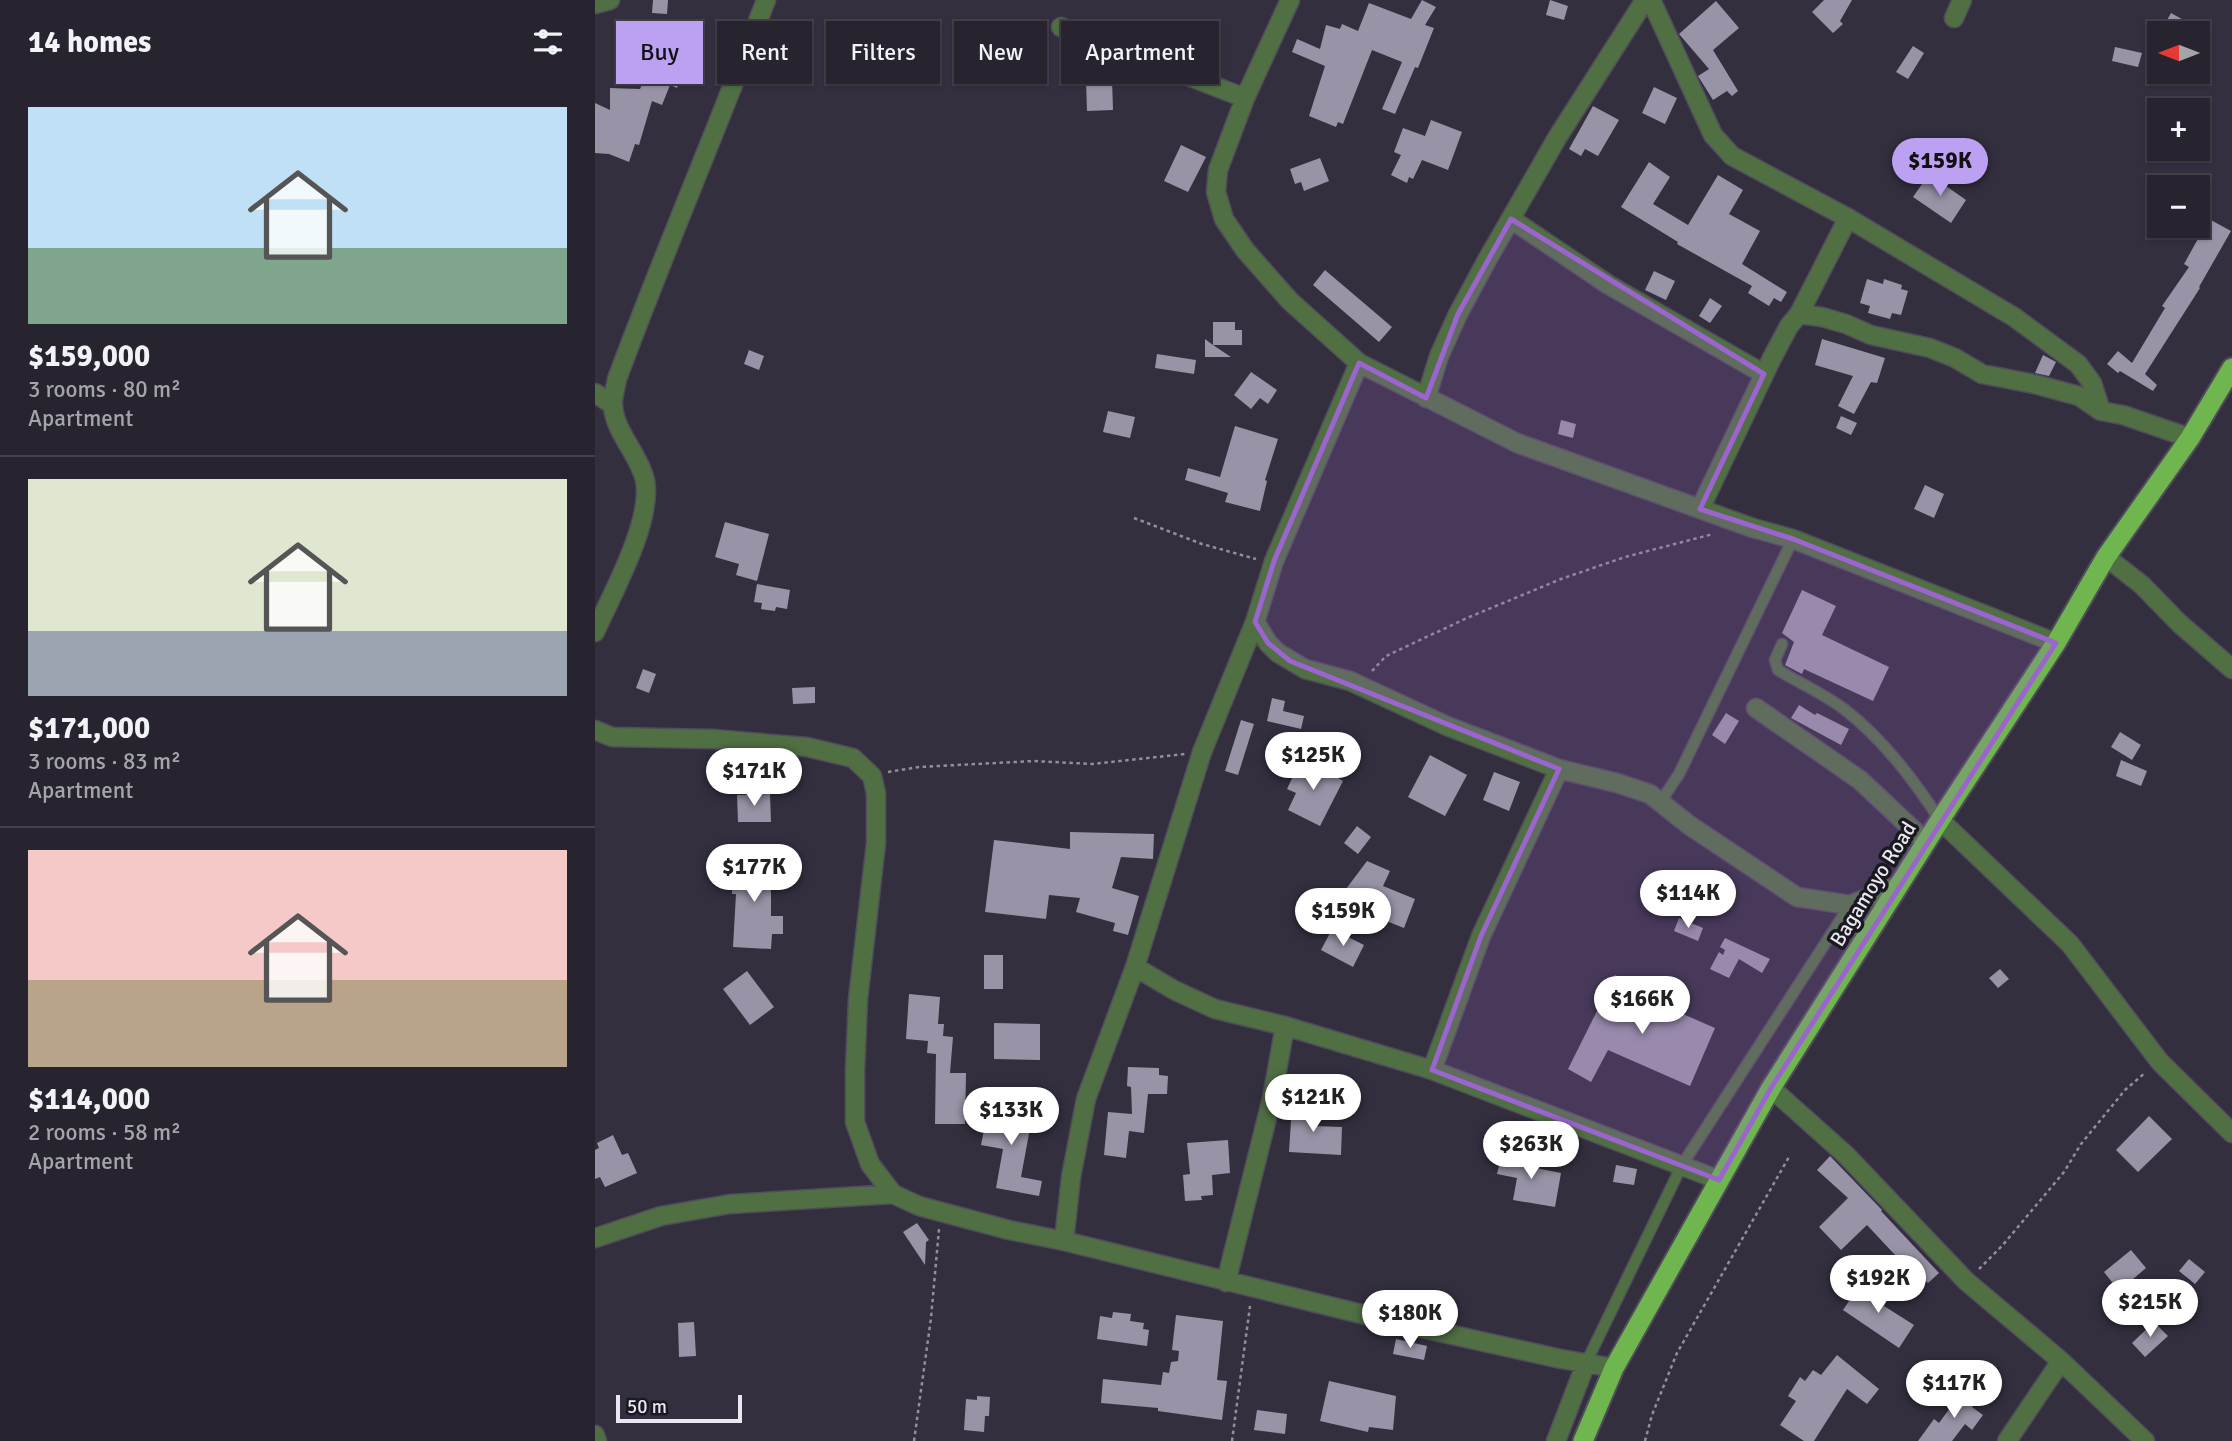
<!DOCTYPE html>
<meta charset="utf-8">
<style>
body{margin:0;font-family:Signika,sans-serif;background:#2f2b37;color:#f1f3f6;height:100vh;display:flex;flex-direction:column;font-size:26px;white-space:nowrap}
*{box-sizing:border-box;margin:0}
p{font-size:23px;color:#a4a4aa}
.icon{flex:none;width:38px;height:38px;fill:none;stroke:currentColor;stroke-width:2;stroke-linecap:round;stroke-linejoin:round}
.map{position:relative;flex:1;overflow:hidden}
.sheet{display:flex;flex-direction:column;background:#27232f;width:595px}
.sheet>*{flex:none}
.guide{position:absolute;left:21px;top:21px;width:665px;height:63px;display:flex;gap:14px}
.needle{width:46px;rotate:270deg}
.buttons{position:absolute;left:1552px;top:21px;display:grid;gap:14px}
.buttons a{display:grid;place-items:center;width:63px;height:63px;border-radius:0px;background:#27232f;box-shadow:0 2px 5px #0004,0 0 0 2px #43404b;font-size:35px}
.scale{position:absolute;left:21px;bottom:18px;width:126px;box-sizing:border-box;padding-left:7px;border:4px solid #eae7f1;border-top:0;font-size:19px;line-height:24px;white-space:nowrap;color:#eae7f1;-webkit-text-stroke:5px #1b1920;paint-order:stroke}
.price{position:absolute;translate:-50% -60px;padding:0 16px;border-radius:24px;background:#fff;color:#222;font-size:23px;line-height:46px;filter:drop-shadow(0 2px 4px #0008)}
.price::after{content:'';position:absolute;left:50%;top:42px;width:21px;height:16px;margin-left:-10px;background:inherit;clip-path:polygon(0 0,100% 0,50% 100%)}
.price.active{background:#bca0f2;color:#111}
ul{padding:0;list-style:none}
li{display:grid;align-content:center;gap:14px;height:371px;padding:0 28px}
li+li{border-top:2px solid #43404b}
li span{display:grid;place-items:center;height:217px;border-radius:0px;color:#555}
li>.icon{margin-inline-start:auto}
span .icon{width:126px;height:126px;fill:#fffc;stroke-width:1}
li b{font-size:30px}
h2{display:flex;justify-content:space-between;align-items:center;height:84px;padding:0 28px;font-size:30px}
.chip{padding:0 24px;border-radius:0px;background:#27232f;box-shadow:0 2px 5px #0004,0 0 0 2px #43404b;font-size:24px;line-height:63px}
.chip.active{background:#bca0f2;color:#111}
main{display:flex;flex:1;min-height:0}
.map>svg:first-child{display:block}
</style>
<main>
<section class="sheet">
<h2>14 homes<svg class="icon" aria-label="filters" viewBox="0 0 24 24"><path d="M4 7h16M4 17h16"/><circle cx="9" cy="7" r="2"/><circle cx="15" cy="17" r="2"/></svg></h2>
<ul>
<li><span style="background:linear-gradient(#bfe0f5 65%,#7fa58c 0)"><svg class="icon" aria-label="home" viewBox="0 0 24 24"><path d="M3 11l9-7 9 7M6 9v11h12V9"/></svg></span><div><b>$159,000</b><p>3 rooms · 80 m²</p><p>Apartment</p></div></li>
<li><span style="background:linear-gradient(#dfe7d0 70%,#9aa5b1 0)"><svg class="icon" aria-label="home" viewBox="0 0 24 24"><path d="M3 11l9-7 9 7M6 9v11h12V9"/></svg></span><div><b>$171,000</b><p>3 rooms · 83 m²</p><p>Apartment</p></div></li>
<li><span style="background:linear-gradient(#f6c9c9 60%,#b9a48a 0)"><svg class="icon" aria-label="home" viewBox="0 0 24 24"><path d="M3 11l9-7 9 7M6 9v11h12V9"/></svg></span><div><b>$114,000</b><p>2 rooms · 58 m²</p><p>Apartment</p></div></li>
</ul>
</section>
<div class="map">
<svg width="1637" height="1441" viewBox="0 0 1637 1441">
<rect width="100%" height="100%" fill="#342f3f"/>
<path fill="#9893a6" d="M58,0H73L72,14L57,13Z
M827,0L841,7L830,25L839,28L823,68L820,67L800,114L787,109L807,62L777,50L748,124L743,122L741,127L714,116L730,66L697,52L702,39L725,49L731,25L745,29L747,24L763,31L774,3L816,19Z
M955,0L973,6L969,20L951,15Z
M1229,0H1257L1245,21L1248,24L1238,33L1217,12Z
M1121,1L1144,28L1118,50L1143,91L1137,96L1132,91L1118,100L1103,76L1114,69L1084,34Z
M1576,13L1592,22L1586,33H1565Z
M66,38L97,50L82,88L75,85L67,105L57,101L44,145L40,144L34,162L14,154L0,153V103L15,110V88L45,89Z
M1318,46L1329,53L1313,79L1301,72Z
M1520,47L1547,53L1543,67L1517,61Z
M517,79L518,110L492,111L491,80Z
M1059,87L1082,98L1070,124L1047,113Z
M998,106L1024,120L1003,156L990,149L986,156L974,149Z
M836,120L867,132L853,170L827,160L818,179L814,177L812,183L796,175L806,155L799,152L808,128L830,136Z
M586,145L611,157L593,192L569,181Z
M725,158L734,181L709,191L706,182L700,184L695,169Z
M1054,162L1075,177L1058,204L1093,225L1123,175L1148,190L1134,214L1165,231L1147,264L1192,292L1186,302L1179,298L1174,306L1153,293L1157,286L1082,244L1083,242L1026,207Z
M1334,174L1371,200L1356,223L1318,197Z
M1614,219L1636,231L1604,287L1605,288L1550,374L1562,385L1558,391L1525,371L1523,373L1512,364L1523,351L1537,363L1570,308L1567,306L1594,267L1589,264Z
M730,270L797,327L784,342L718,285Z
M1059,271L1080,281L1071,300L1050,290Z
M1272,279L1288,284L1289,279L1307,285L1306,289L1313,291L1306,315L1297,313L1295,319L1273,313L1275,306L1265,303Z
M1115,298L1127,306L1115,323L1104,316Z
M618,322H640V330H647V345H618L636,357H610V339L618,345Z
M1227,339L1290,358L1282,383L1276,382L1259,414L1243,406L1258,376L1220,365Z
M154,350L169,356L164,370L149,364Z
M562,354L601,360L599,374L560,368Z
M1448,355L1461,362L1454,376L1440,373Z
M656,372L682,390L673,404L665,398L656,409L639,395Z
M513,411L540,417L535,438L508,432Z
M1246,416L1262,423L1256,435L1241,428Z
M966,420L981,424L978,438L963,434Z
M640,426L683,439L670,480L672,481L665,511L630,502L633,493L590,480L593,468L625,477Z
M1330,485L1349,494L1339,518L1319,509Z
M130,522L174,534L162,581L141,575L144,564L120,557Z
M162,584L195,590L192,609L181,607L180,611L166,609L167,603L159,602Z
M1207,590L1241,606L1227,635L1294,667L1278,701L1209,669L1207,674L1190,665L1199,642L1187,633Z
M48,669L61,674L54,693L41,688Z
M220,687V703L198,704L197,688Z
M677,698L690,701L688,711L709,716L706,729L672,721Z
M1204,705L1220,715L1222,713L1254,729L1246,745L1196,718Z
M1131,713L1144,721L1130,744L1117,735Z
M646,720L659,724L643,775L630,771Z
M1525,732L1546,745L1537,760L1516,747Z
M835,755L872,775L850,816L813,797Z
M712,759L748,781L725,826L693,810L701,793L692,789L700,772L705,774Z
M1526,760L1552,771L1546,786L1521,776Z
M899,772L925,782L914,811L888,800Z
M175,794L176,822H143L142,795Z
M762,826L776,837L763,854L749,843Z
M475,832L559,834L558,859L526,857L517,888L544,896L533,935L518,931L520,923L481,912L485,898L454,895L451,919L390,912L399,840L475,849Z
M137,860L180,861V881H176V916H188V934H177L176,949L138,947L141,894H137Z
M772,861L795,871L788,886L820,899L809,928L763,910L765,905L748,893Z
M1084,918L1108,928L1103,941L1079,931Z
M737,929L769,945L758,967L726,950Z
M1130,938L1175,959L1167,973L1144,959L1134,978L1115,969L1124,952L1128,955L1130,950L1125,947Z
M389,955H408V989H389Z
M1405,969L1414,979L1403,988L1394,978Z
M152,971L179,1007L155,1025L128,989Z
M1020,975L1032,981L1028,988L1120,1028L1095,1086L1013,1050L996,1082L973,1069Z
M314,994L345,997L343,1024H349L348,1036L358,1037L355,1073H371L370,1124H340L341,1054L332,1053L333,1041L311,1039Z
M399,1023L445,1024V1060L399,1059Z
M533,1067L564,1068V1075L573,1076L572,1094H553L549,1133L534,1131L531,1158L509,1155L513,1112L537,1114L536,1087L532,1086Z
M394,1104L438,1112L426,1177L447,1181L444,1196L401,1188L408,1149L386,1145Z
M697,1105L721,1106L719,1126L747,1127L746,1155L694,1152Z
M1554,1116L1577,1139L1543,1172L1521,1150Z
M18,1135L27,1155L33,1153L42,1173L10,1187L5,1177L0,1179V1150L4,1148L2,1143Z
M633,1140L635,1173L617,1175L618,1195L606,1196L607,1200L590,1201L588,1175L595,1174L592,1143Z
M926,1155L943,1158L941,1168L966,1173L960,1207L918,1200L922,1178L902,1174L906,1157L925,1161Z
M1235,1156L1287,1210L1286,1211L1344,1273L1333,1283L1318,1268L1315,1271L1272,1225L1246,1250L1224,1227L1253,1198L1222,1170Z
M1021,1165L1042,1169L1039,1185L1018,1182Z
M322,1223L334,1240L331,1242L330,1265L308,1232Z
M1536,1250L1551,1268L1524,1291L1509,1272Z
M1594,1259L1610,1272L1600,1284L1584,1271Z
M1267,1282L1293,1299L1289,1306L1319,1325L1304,1348L1248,1310Z
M518,1312L536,1314L535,1321L549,1323L548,1329L554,1330L552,1346L502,1339L505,1316L517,1318Z
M581,1315L628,1321L622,1380L632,1381L627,1420L563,1411V1408L506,1403L508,1379L566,1385L568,1372L574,1373L576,1362L583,1361L584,1351L577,1350Z
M99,1322L101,1356L84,1357L83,1323Z
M1559,1322L1573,1336L1550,1357L1537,1343Z
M801,1339L832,1346L829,1360L798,1354Z
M1242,1355L1284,1389L1272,1404L1252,1389L1219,1441H1209L1185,1425L1201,1401L1193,1396L1205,1377L1210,1381L1218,1370L1226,1375Z
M734,1381L801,1396L798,1430L774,1427L773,1432L725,1421Z
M1369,1389L1383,1399L1377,1407L1388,1415L1377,1430L1370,1424L1357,1441H1323L1339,1419L1344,1423Z
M382,1396L395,1397L394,1416H390L389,1432L369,1430L371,1399L382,1400Z
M662,1410L692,1414L690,1434L659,1430Z"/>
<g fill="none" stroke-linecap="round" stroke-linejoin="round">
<defs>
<path id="service" d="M1187,644L1180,660L1183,670C1204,683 1229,694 1249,709C1288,739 1318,779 1345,820
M1066,801L1084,774L1198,539
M991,1363L1087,1165L1255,905"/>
<path id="minor" d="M695,0L650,98L623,170L621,192L629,219L650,250L695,301L764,363L922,443L1158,528L1198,539L1461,643
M1056,0L1118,135L1137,156L1253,218L1419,317L1483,364L1497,383L1506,411
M0,4L15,0
M1359,18L1367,0
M466,27L650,98
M916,219L1014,285L1169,374
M1204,314L1253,218
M0,393L18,405
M831,398L844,356L863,314L892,260L962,138L1050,0
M1105,509L1177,358L1194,326L1204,314L1227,317L1251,324L1276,335L1335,348L1360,358L1387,374L1439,384L1484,396L1506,411L1528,415L1595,438
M1511,557L1547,585L1584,623L1637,669
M660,622L673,643L683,653L710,669L755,681L852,726L964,769L1022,783L1055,794L1094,825L1202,897L1255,905L1304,885
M0,632C17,594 58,521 50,480C44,454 20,433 18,406C17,397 21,387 22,379C69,252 123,127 171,0
M1161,708L1265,780L1331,842
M0,730L17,737L118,739L212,747L258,758L277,776L281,793V843L263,999L260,1071V1122L275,1164L298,1194L324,1206L414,1230L469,1241L799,1322L966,1359L1019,1368
M1345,820L1475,944L1565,1062L1637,1133
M540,967L579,990L620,1009L690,1026L837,1070L1124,1180
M837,1070L886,936L964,769
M1176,1088L1251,1155L1371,1281L1466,1361L1550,1441
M0,1238L66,1216L135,1204L298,1194
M469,1241L476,1177L491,1099L540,967L607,752L660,622L679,561L764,363
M631,1282L677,1098L690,1026
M0,1435L2,1441
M961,1441L991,1363
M1412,1441L1466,1361"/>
<path id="trunk" d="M988,1441L1019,1368L1176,1088L1345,820L1461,643L1511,557L1595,438L1637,368"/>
</defs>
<use href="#service" stroke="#514c5b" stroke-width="13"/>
<use href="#minor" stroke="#514c5b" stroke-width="21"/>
<use href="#trunk" stroke="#514c5b" stroke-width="23"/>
<path stroke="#928e9b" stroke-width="2.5" stroke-dasharray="3.5 3.5" stroke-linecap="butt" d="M539,518L607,544L661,559
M777,671L791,656L872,618L966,579L1030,557L1118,534
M293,772L324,767L439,761L497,764L590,754
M1384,1269L1407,1246L1469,1172L1486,1144L1530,1090L1551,1072
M319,1441L336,1318L344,1229
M637,1441L655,1306
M1050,1441L1057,1415L1082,1353L1194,1157"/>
<use href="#service" stroke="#506f43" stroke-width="10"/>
<use href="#minor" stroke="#506f43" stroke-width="18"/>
<use href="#trunk" stroke="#6fb64e" stroke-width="19"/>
</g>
<path fill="#9c64ce" fill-opacity="0.2" stroke="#9c64ce" stroke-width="5" stroke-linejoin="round" d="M916,219L1169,374L1105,509L1198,539L1461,643L1176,1088L1124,1180L837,1070L886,936L964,769L695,661L673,643L660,622L679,561L764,363L831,398L863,314Z"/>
<g text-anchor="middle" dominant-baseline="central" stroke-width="7" stroke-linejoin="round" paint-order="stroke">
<g font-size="21" fill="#eae7f1" stroke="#1b1920">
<text transform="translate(1278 884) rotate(-58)">Bagamoyo Road</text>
</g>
</g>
</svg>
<div class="buttons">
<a><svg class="needle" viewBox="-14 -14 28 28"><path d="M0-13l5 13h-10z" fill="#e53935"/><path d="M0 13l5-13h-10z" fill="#a4a4aa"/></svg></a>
<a>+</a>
<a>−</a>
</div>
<div class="scale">50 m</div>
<b class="price active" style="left:1345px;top:198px">$159K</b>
<b class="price" style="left:718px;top:792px">$125K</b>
<b class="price" style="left:159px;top:808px">$171K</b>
<b class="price" style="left:159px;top:904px">$177K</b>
<b class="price" style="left:1093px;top:930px">$114K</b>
<b class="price" style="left:748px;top:948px">$159K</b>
<b class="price" style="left:1047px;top:1036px">$166K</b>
<b class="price" style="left:718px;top:1134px">$121K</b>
<b class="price" style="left:416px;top:1147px">$133K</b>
<b class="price" style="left:936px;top:1181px">$263K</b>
<b class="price" style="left:1283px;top:1315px">$192K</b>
<b class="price" style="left:1555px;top:1339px">$215K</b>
<b class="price" style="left:815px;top:1350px">$180K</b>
<b class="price" style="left:1359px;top:1420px">$117K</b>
<div class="guide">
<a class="chip active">Buy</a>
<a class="chip">Rent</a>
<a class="chip">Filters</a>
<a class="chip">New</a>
<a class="chip">Apartment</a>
</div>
</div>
</main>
